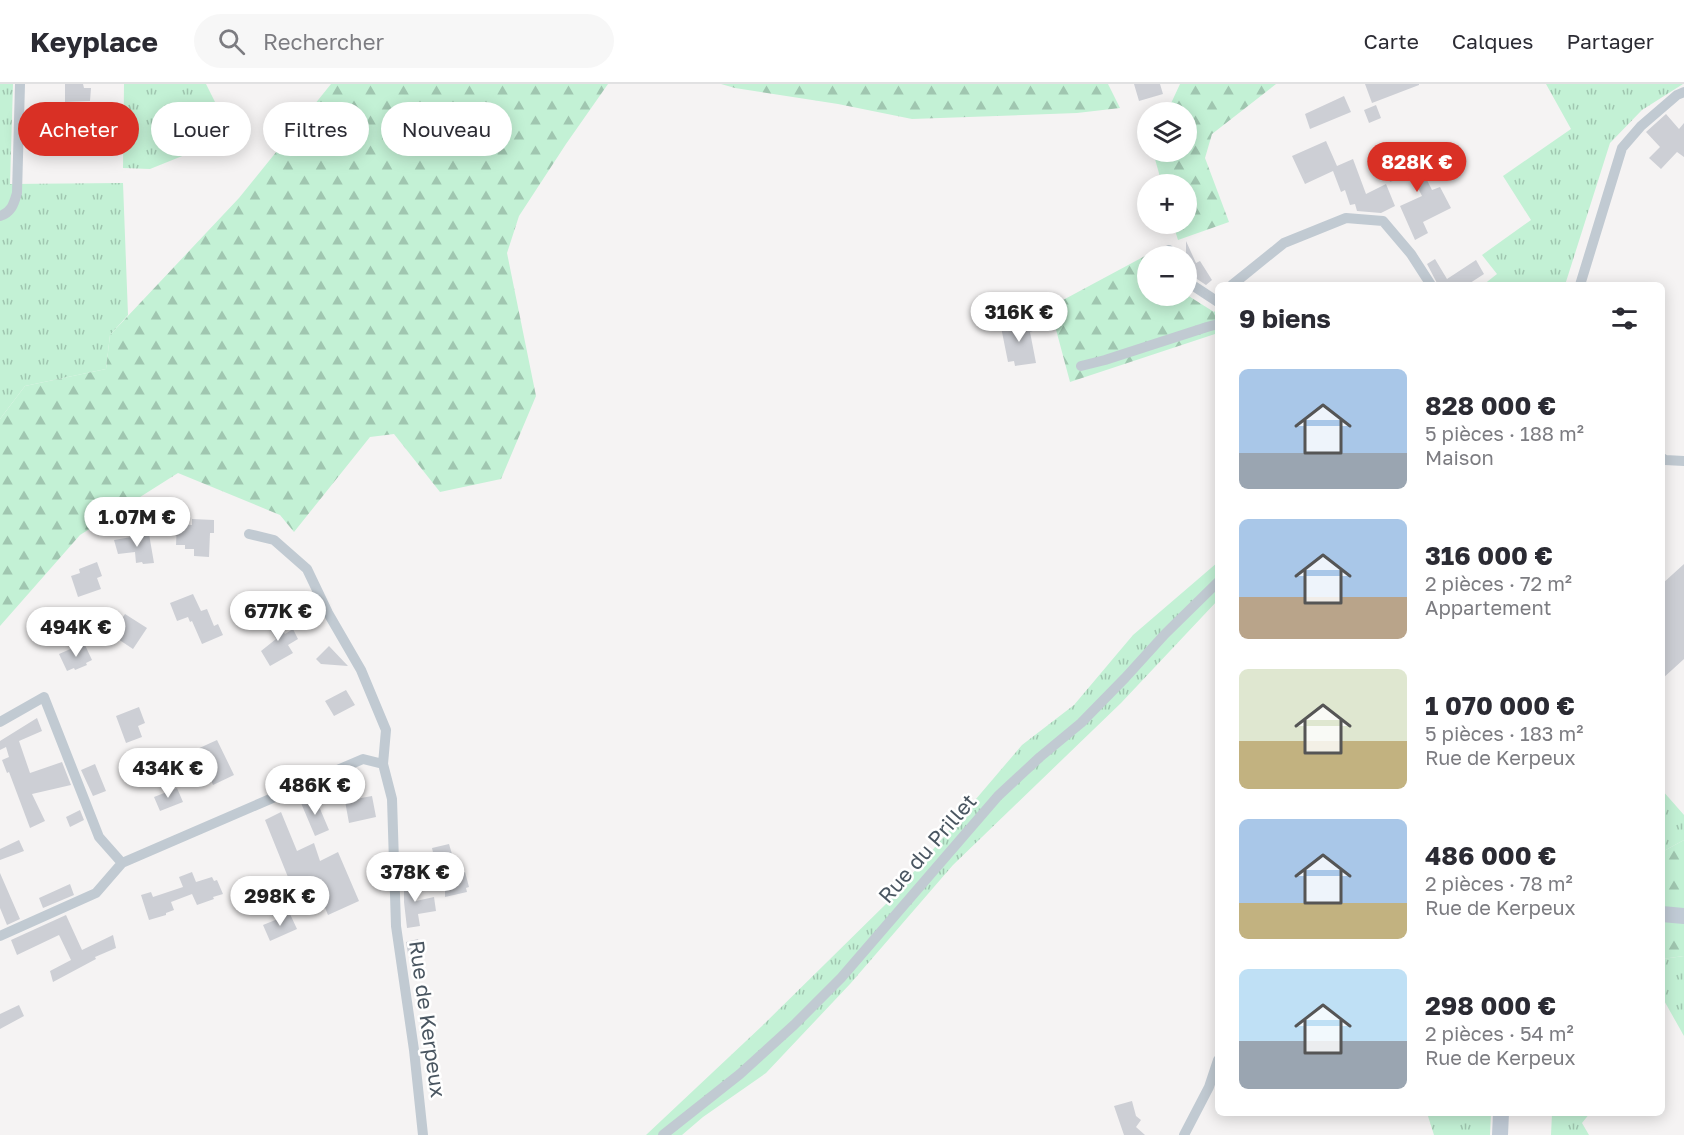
<!DOCTYPE html>
<html lang="fr">
<meta charset="utf-8">
<style>
body{margin:0;font-family:"Golos Text",sans-serif;background:#f7f7f7;color:#2b2b33;height:100vh;display:flex;flex-direction:column;font-size:22px;white-space:nowrap}
*{box-sizing:border-box;margin:0}
p{font-size:20px;color:#7c7c81}
.icon{flex:none;width:33px;height:33px;fill:none;stroke:currentColor;stroke-width:2;stroke-linecap:round;stroke-linejoin:round}
.map{position:relative;flex:1;overflow:hidden}
.details{position:absolute;left:1215px;top:198px;width:450px;height:834px;display:flex;flex-direction:column;background:#fff;border-radius:9px;box-shadow:0 3px 15px #0003}
.details>*{flex:none}
.banner{position:absolute;left:18px;top:18px;width:570px;height:54px;display:flex;gap:12px}
.tools{position:absolute;left:1137px;top:18px;display:grid;gap:12px}
.tools a{display:grid;place-items:center;width:60px;height:60px;border-radius:50%;background:#fff;box-shadow:0 3px 15px #0003;font-size:30px}
.price{position:absolute;translate:-50% -51px;padding:0 14px;border-radius:21px;background:#fff;color:#222;font-size:20px;line-height:39px;filter:drop-shadow(0 2px 3px #0008)}
.price::after{content:'';position:absolute;left:50%;top:36px;width:18px;height:14px;margin-left:-9px;background:inherit;clip-path:polygon(0 0,100% 0,50% 100%)}
.price.on{background:#d93025;color:#fff}
ul{padding:0;list-style:none}
li{display:flex;align-items:center;gap:18px;height:150px;padding:0 24px}
li span{display:grid;place-items:center;flex:none;width:168px;height:120px;border-radius:9px;color:#555}
li>.icon{margin-inline-start:auto}
span .icon{width:72px;height:72px;fill:#fffc;stroke-width:1}
li b{font-size:26px}
h2{display:flex;justify-content:space-between;align-items:center;height:72px;padding:0 24px;font-size:26px}
.chip{padding:0 21px;border-radius:27px;background:#fff;box-shadow:0 3px 15px #0003;font-size:21px;line-height:54px}
.chip.on{background:#d93025;color:#fff}
header{display:flex;align-items:center;gap:36px;box-sizing:border-box;height:84px;padding:0 30px;background:#fff;border-bottom:2px solid #e1e1e2}
header strong{font-size:28px}
nav{display:flex;gap:33px;margin-inline-start:auto;font-size:21px}
.search{width:420px;height:54px;background:#f7f7f7;display:flex;align-items:center;gap:15px;box-sizing:border-box;padding:0 21px;border-radius:33px;color:#7c7c81;font-size:22px}
.map>svg:first-child{display:block}
</style>
<header>
<strong>Keyplace</strong>
<div class="search"><svg class="icon" aria-label="search" viewBox="0 0 24 24"><circle cx="10" cy="10" r="6"/><path d="M15 15l6 6"/></svg>Rechercher</div>
<nav><a>Carte</a><a>Calques</a><a>Partager</a></nav>
</header>
<div class="map">
<svg width="1684" height="1051" viewBox="0 0 1684 1051">
<defs>
<pattern id="grass-tufts" width="24" height="20" patternUnits="userSpaceOnUse" patternTransform="scale(1.5)"><rect width="24" height="20" fill="#c3f1d5"/><path d="M3 7l-1-3M5 7V3M7 7l1-3M15 17l-1-3M17 17v-4M19 17l1-3" fill="none" stroke="#a0c6b0"/></pattern>
<pattern id="forest-firs" width="22" height="20" patternUnits="userSpaceOnUse" patternTransform="scale(1.5)"><rect width="22" height="20" fill="#c3f1d5"/><path d="M5 1l3.5 6h-7zM16 11l3.5 6h-7z" fill="#a0c6b0"/></pattern>
</defs>
<rect width="100%" height="100%" fill="#f5f3f3"/>
<path fill="url(#grass-tufts)" d="M0,0H13L10,100L123,99L128,231L110,251L106,285L25,302L0,335Z
M124,0H206L232,52L150,85L123,84Z
M1546,0H1683L1642,26L1610,59L1565,201H1483L1497,190L1482,171L1531,136L1503,92L1571,45Z
M1218,478V516L1121,619L953,781L850,900L766,989L703,1033L682,1051H646L762,942L889,817L1022,661L1074,621L1133,551Z
M1662,706L1684,731V756L1662,768Z
M1684,872V952L1662,913V875Z
M1427,1029H1491L1490,1051H1434Z
M1552,1029H1590L1582,1039L1589,1051H1551Z"/>
<path fill="url(#forest-firs)" d="M331,0H608L566,60L519,132L507,169L536,312L501,395L440,408L394,350L370,353L294,448L280,431L178,389L80,451L0,542V335L25,302L106,285L110,251L239,114Z
M721,0H1108L1120,24L1077,29L912,35L838,20L735,4Z
M1180,0H1276L1212,50L1205,74L1229,138L1178,156L1173,140H1186V100H1162L1153,68H1186V28H1167Z
M1158,165L1162,172H1148V212L1187,211L1214,228L1218,224V249L1070,298L1050,223Z
M1684,756V872L1662,875V768Z"/>
<path fill="#cdcfd5" d="M65,0H83L84,4H91L90,17L65,18Z
M1134,0H1160L1163,10L1139,17Z
M1365,0H1419V1L1372,19Z
M1344,12L1351,28L1310,45L1305,30Z
M1376,21L1381,34L1369,39L1364,26Z
M1666,30L1679,45L1684,39V73L1677,68L1661,85L1649,74L1660,63L1646,48Z
M61,46L86,47V71H61Z
M1326,57L1337,82L1353,75L1366,110L1386,100L1395,122L1381,129L1357,127L1355,120L1350,121L1345,106L1341,108L1333,87L1305,100L1292,72Z
M1412,66L1432,106L1440,103L1451,124L1423,138L1428,149L1415,156L1400,122L1422,112L1411,90L1390,98L1382,78Z
M1186,157L1196,179L1200,177L1212,196L1206,201L1191,191L1186,185Z
M1435,175L1447,195L1476,176L1484,190L1467,201H1438L1427,180Z
M1031,236L1033,247L1030,248L1036,279L1015,282L1014,277L1008,278L1001,243Z
M192,435L214,436V449H210L209,473L194,472V465H185V461H176L177,440L192,441Z
M149,450L154,479L143,480L142,478L136,479L135,468L118,470L114,456Z
M97,478L102,492L97,494L101,505L78,513L71,492L80,489L79,485Z
M1684,480V575L1662,595V500Z
M193,510L201,527L207,525L214,542L218,540L223,551L202,560L192,537L190,538L188,533L177,537L170,519Z
M125,530L147,544L133,565L118,555L121,551L114,546Z
M272,530L285,550L293,545L298,555L288,561L293,569L270,582L261,567L276,555L264,535Z
M84,559L92,576L86,579L87,581L75,586L74,584L67,587L59,570Z
M329,562L348,582L321,580L316,575Z
M346,606L355,621L334,632L325,617Z
M139,623L145,639L138,642L142,653L126,659L116,632Z
M37,634L42,647L19,657L30,689L62,678L71,701L32,710L45,737L30,744L9,688L7,689L2,676L9,673L6,663L0,666V657Z
M217,656L234,691L213,701L211,696H209L195,666Z
M95,680L106,707L93,712L81,686Z
M177,704L183,718L160,727L154,713Z
M372,712L376,733L349,739L345,717Z
M315,713L329,746L315,752L301,719Z
M80,726L84,736L70,743L66,733Z
M281,728L297,767L314,759L320,777L338,768L359,817L328,831L315,799L294,808L265,736Z
M19,756L24,767L0,776V765Z
M449,760L458,790L465,788L469,803L466,804L467,808L445,813V796L441,781L436,782L432,764Z
M192,788L196,798L212,793L214,797L217,796L223,810L213,813L214,815L197,821L192,810L171,818L174,826L166,829V831L149,836L141,811L151,808L153,813L183,803L179,793Z
M0,789L20,835L7,841L0,824Z
M404,792H417L416,817L434,813L436,827L418,830L420,842L407,844L404,818Z
M70,800L74,811L43,824L39,814Z
M290,830L297,845L270,857L263,841Z
M66,831L82,866L113,851L116,864L95,873L96,875L53,898L50,887L71,876L59,851L17,871L11,856Z
M418,855L421,867L408,870L406,858Z
M19,921L24,932L0,945V930Z
M1132,1017L1136,1032L1141,1036L1136,1043L1145,1051H1124L1114,1022Z"/>
<g fill="none" stroke-linecap="round" stroke-linejoin="round">
<path stroke="#c1cad2" stroke-width="10" d="M0,132C12,128 14,119 17,109L20,0
M1169,166L1170,172
M1186,197L1218,218
M1232,201L1284,159L1346,134L1383,137L1411,170L1431,201
M1580,201L1622,64L1641,42L1677,11L1684,8
M1081,282L1105,276L1207,243L1218,240
M1662,374L1665,376L1684,377
M249,450L274,456L307,485L328,529L361,586L386,646L383,680
M0,638L44,613L99,753L122,779L363,675L383,680L392,715L396,842L414,966L423,1051
M0,852L96,809L122,779
M663,1051L740,990L794,941L841,894L998,712L1040,673L1081,639L1125,594L1165,550L1218,498
M1184,1051L1209,1003L1218,976"/>
<path stroke="#c1cbd6" stroke-width="16" d="M1662,830L1684,832
M1500,1051L1501,1029"/>
</g>
<g text-anchor="middle" dominant-baseline="central" stroke-width="5" stroke-linejoin="round" paint-order="stroke">
<g font-size="21" fill="#4a5661" stroke="#fff">
<text transform="translate(927 764) rotate(-49)">Rue du Prillet</text>
<text transform="translate(428 935) rotate(82)">Rue de Kerpeux</text>
</g>
</g>
</svg>
<div class="tools">
<a><svg class="icon" aria-label="layers" viewBox="0 0 24 24"><path d="M12 4l9 5-9 5-9-5zM3 14l9 5 9-5"/></svg></a>
<a>+</a>
<a>−</a>
</div>
<b class="price on" style="left:1417px;top:109px">828K €</b>
<b class="price" style="left:1019px;top:259px">316K €</b>
<b class="price" style="left:137px;top:464px">1.07M €</b>
<b class="price" style="left:278px;top:558px">677K €</b>
<b class="price" style="left:76px;top:574px">494K €</b>
<b class="price" style="left:168px;top:715px">434K €</b>
<b class="price" style="left:315px;top:732px">486K €</b>
<b class="price" style="left:415px;top:819px">378K €</b>
<b class="price" style="left:280px;top:843px">298K €</b>
<div class="banner">
<a class="chip on">Acheter</a>
<a class="chip">Louer</a>
<a class="chip">Filtres</a>
<a class="chip">Nouveau</a>
</div>
<section class="details">
<h2>9 biens<svg class="icon" aria-label="filters" viewBox="0 0 24 24"><path d="M4 7h16M4 17h16"/><circle cx="9" cy="7" r="2"/><circle cx="15" cy="17" r="2"/></svg></h2>
<ul>
<li><span style="background:linear-gradient(#a9c7e8 70%,#9aa5b1 0)"><svg class="icon" aria-label="home" viewBox="0 0 24 24"><path d="M3 11l9-7 9 7M6 9v11h12V9"/></svg></span><div><b>828 000 €</b><p>5 pièces · 188 m²</p><p>Maison</p></div></li>
<li><span style="background:linear-gradient(#a9c7e8 65%,#b9a48a 0)"><svg class="icon" aria-label="home" viewBox="0 0 24 24"><path d="M3 11l9-7 9 7M6 9v11h12V9"/></svg></span><div><b>316 000 €</b><p>2 pièces · 72 m²</p><p>Appartement</p></div></li>
<li><span style="background:linear-gradient(#dfe7d0 60%,#c2b280 0)"><svg class="icon" aria-label="home" viewBox="0 0 24 24"><path d="M3 11l9-7 9 7M6 9v11h12V9"/></svg></span><div><b>1 070 000 €</b><p>5 pièces · 183 m²</p><p>Rue de Kerpeux</p></div></li>
<li><span style="background:linear-gradient(#a9c7e8 70%,#c2b280 0)"><svg class="icon" aria-label="home" viewBox="0 0 24 24"><path d="M3 11l9-7 9 7M6 9v11h12V9"/></svg></span><div><b>486 000 €</b><p>2 pièces · 78 m²</p><p>Rue de Kerpeux</p></div></li>
<li><span style="background:linear-gradient(#bfe0f5 60%,#9aa5b1 0)"><svg class="icon" aria-label="home" viewBox="0 0 24 24"><path d="M3 11l9-7 9 7M6 9v11h12V9"/></svg></span><div><b>298 000 €</b><p>2 pièces · 54 m²</p><p>Rue de Kerpeux</p></div></li>
</ul>
</section>
</div>
